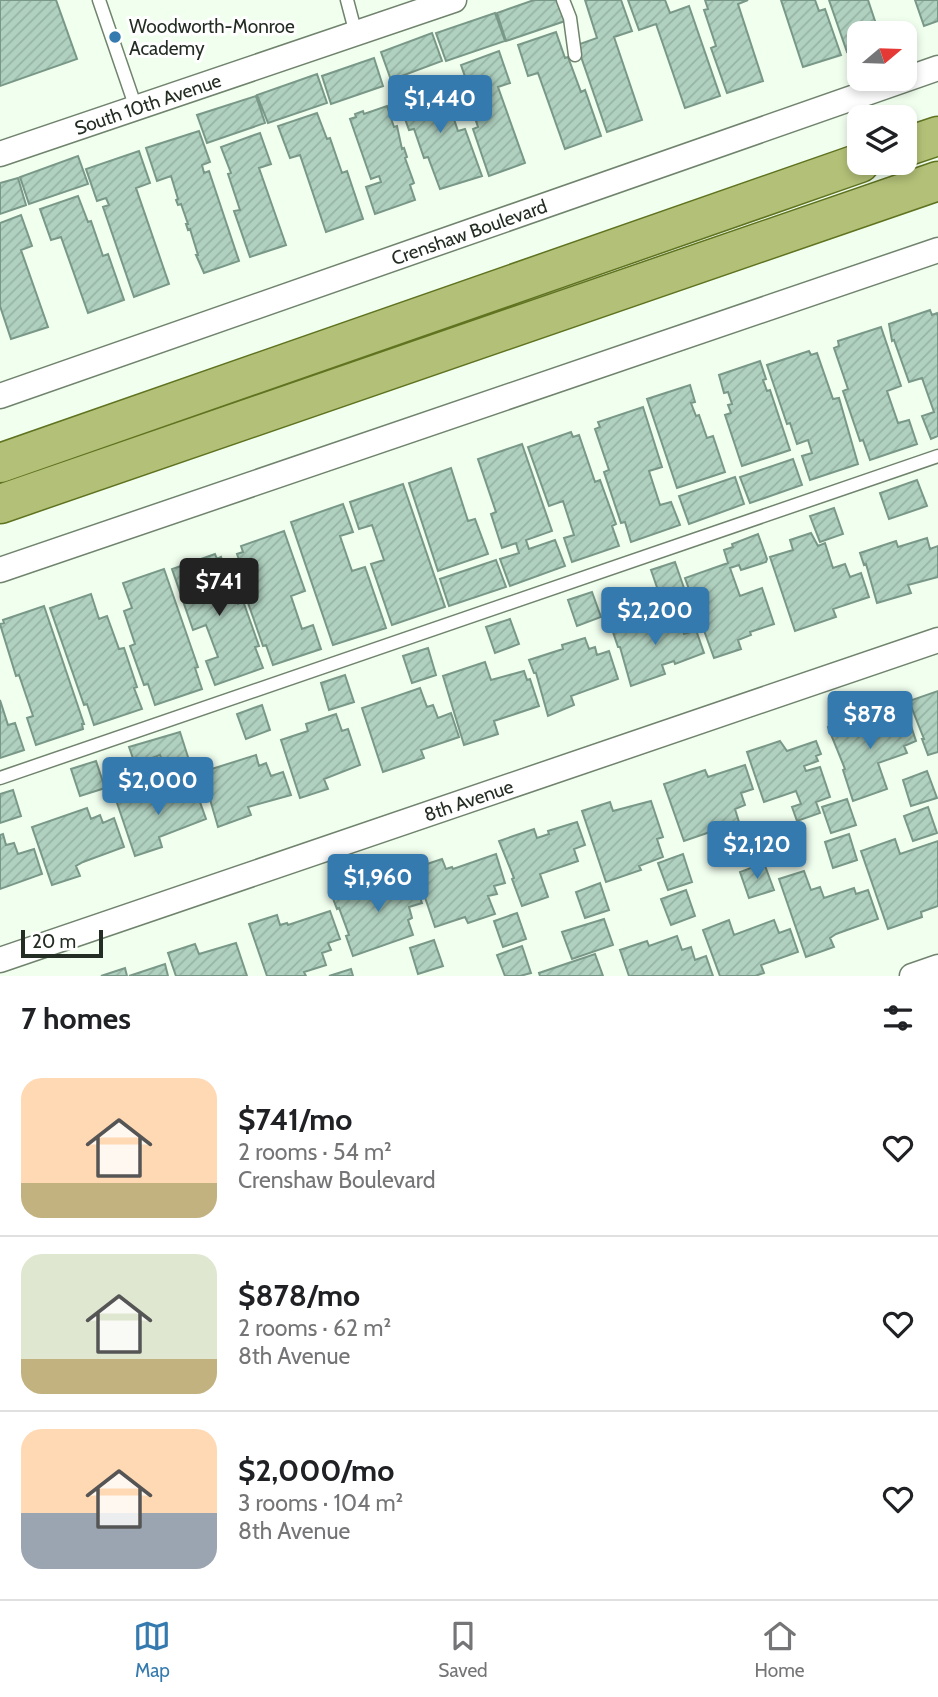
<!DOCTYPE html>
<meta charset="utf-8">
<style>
body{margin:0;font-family:Cabin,sans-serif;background:#f2f2f2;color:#202124;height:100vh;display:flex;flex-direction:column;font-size:26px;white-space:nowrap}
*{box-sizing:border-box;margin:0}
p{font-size:23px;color:#757577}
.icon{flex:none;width:38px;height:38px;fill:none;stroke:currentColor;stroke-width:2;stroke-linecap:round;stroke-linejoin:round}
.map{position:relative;height:976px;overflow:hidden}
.sheet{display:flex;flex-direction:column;background:#fff;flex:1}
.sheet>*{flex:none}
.needle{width:46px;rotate:71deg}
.fabs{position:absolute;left:847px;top:21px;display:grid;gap:14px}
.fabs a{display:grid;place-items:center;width:70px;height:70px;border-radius:14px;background:#fff;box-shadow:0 4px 10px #0003;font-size:35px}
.scale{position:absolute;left:21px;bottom:18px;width:82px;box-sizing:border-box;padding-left:7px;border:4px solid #242d23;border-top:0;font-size:19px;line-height:24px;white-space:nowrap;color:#242d23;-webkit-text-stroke:5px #fff;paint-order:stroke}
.price{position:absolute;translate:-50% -60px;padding:0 16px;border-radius:7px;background:#347aaf;color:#fff;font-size:23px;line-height:46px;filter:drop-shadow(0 2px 4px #0008)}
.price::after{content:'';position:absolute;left:50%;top:42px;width:21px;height:16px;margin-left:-10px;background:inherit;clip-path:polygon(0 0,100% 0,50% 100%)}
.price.on{background:#222;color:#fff}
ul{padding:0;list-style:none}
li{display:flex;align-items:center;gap:21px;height:175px;padding:0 21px}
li+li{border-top:2px solid #e0e0e0}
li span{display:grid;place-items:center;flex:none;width:196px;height:140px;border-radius:21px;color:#555}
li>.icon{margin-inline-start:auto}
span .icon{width:84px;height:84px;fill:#fffc;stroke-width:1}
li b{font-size:30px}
h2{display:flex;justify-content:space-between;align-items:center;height:84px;padding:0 21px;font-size:30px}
.dock{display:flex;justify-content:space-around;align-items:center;height:98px;border-top:2px solid #e0e0e0;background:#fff;font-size:19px;color:#757577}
.dock a{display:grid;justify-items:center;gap:4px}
.dock .on{color:#347aaf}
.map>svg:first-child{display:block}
</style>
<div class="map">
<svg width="938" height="976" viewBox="0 0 938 976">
<defs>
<pattern id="building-hatch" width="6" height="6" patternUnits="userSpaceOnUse" patternTransform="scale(1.75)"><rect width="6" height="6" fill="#b0d1c0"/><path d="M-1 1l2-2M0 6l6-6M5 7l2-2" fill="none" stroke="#97b4a5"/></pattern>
</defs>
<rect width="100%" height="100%" fill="#f1ffef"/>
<path fill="url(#building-hatch)" stroke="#799888" stroke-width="2" d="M0,0H56L77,59L0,86Z
M534,0H558L565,21L506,41L497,13Z
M585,0H621L632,31L614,37L642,120L607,132L577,45L597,38Z
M628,0H665L670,13L689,6L720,96L685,108L656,24L639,30Z
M705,0H748L738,4L763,81L727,93L711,48L716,46L704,10L708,9Z
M781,0H815L819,11L825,9L841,55L803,67Z
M829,0H868L879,33H859V48L847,52Z
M915,0H938V21L924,26Z
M495,13L505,41L446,61L436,33Z
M556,32L565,58L568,57L581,92L585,90L601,136L565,149L538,73L528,76L518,45Z
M432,33L442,61L391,80L381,52Z
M499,51L510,83L498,87L525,163L489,176L473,129L478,127L466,92L470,91L461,65Z
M374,58L383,86L331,104L322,76Z
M317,74L327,103L268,123L257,95Z
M441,81L458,131L465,129L482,176L440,189L428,157L424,158L414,129L409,130L397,96Z
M256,96L265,123L207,143L197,115Z
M387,106L394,127L397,126L402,149L404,148L407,157L405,158L414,183L410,185L415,200L375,214L366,187L381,182L379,176L371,179L350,119L356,117L355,114L363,111L364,114Z
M317,113L327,139L330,138L342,173L347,171L363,219L326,232L300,155L290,158L278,126Z
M199,131L210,162L202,165L204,173L209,171L239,261L204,273L196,255H198L190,229L188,230L186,224H188L181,204L178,205L176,200L178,199L171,176L157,181L146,148Z
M260,133L271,164L259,168L286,245L250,257L234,211L240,210L228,174L231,173L221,147Z
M139,151L150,183L136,188L169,284L134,297L103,207L109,205L106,198L97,201L86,169Z
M78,156L88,184L29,204L20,177Z
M18,178L26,205L0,214V183Z
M78,196L88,222L91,221L103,256L108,254L124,300L88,313L61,237L51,240L40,209Z
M21,215L32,246L21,250L48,327L11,339L0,306V223Z
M930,310L932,315L937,313L938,317V436L931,439L922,416L934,412L922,378L909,382L894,340L892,341L889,324Z
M881,327L901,386L887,391L898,423L909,420L917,444L870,460L863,440L860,441L843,391L848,389L834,348L839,346L838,341Z
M809,351L811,355L817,353L833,399L839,398L858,464L810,480L802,456L812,453L808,440L797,444L790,423L787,424L767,365Z
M760,361L766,379L763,380L767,391L770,390L790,450L742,466L725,415L731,413L728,405L732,404L728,392L724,393L719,375Z
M690,385L695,402L691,403L696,416L699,415L707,438L713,436L725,472L677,488L647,399Z
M643,407L662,467L649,471L660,505L671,502L680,525L631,542L625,522L621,523L604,472L609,470L595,429L600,427L598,422Z
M571,432L573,437L579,435L595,482L600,480L616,524L612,526L619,546L572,562L564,538L574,535L563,501L549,506L528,447Z
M522,444L552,531L526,540L529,549L555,540L565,566L510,586L500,559L519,553L516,543L502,548L491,514L496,512L478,459Z
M793,459L802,485L750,503L740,477Z
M451,468L468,521L475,519L488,554L438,571L409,483Z
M735,477L744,504L689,524L679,496Z
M917,480L927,506L889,519L880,493Z
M403,484L445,607L392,625L371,564L384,560L372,525L359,529L350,502Z
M343,504L353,532L340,536L352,571L365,567L386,628L333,645L291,522Z
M834,508L843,534L820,542L810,516Z
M284,531L305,591L291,596L302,629L313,625L321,649L273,665L266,645L263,646L246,597L251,595L237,554L243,552L241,546Z
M811,533L818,546L825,543L833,568L845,564L850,577L861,573L869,597L833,609L836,617L795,631L770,557L793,550L790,540Z
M758,534L767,559L766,562L741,570L739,565L730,568L740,596L762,588L774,624L750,632L751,635L738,640L741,649L714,658L685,578L728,563L724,550L733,547L732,544Z
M927,538L930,549L938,546V577L908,585L911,593L877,603L866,564L864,565L860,553L896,541L898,547Z
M215,554L217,559L221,557L238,604L243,601L259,646L255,647L263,668L215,685L206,661L218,657L206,625L193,630L172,569Z
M496,560L506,587L449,606L440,579Z
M675,562L684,588L660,596L651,570Z
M164,569L198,667L195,668L202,689L155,705L148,684L144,685L130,646L135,644L124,611L132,608L123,583Z
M592,592L601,617L577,626L568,600Z
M91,594L99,619L107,616L119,649L124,648L137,687L134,688L142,709L94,725L87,704L84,705L50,608Z
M44,606L84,724H82L83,729L36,745L27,718L33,716L19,675L16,676L0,624L4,623L3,620Z
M668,613L671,624L680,621L684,634L696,630L704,653L675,664L674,661L662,665L665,674L631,686L620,647H618L613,632Z
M510,619L519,644L495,653L486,627Z
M585,638L589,649L595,647L597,655L609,651L618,679L571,696L574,705L548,716L536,673H534L529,660L563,649L562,645Z
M428,648L436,675L412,683L403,656Z
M485,662L491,680L524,671L527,680L530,679L539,706L494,721L498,734L464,745L443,676Z
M345,675L354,702L329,710L321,683Z
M420,688L427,707L433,705L438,718L451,713L459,737L421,750L424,758L383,772L362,708Z
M938,691V752L928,755L922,739H924L909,701Z
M0,700L8,725L15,723L24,750L0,758Z
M262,705L270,730L246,739L237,714Z
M336,714L342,731L348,729L360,765L324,779L328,789L300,798L281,740L308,731L306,724Z
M907,714L916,741L904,746L907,753L878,763L887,789L853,801L843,770L845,769L828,727L855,718L858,729Z
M180,732L188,757L185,759L186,762L167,768L166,765L164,766L160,755L135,764L129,747Z
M780,741L787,751L816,741L821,754L816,756L818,761L804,766L806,771L820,767L830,797L816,802L820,813L797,821L792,807L801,804L796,791L764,802L747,752Z
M256,755L259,766L266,763L271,776L283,772L291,795L248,807L251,815L218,827L207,789L205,790L199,773Z
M96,761L105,788L80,796L71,769Z
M745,765L753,789L741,793L745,805L735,809L739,822L684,841L664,784L705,770L708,777Z
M927,771L937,798L911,806L903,780Z
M182,788L184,795L196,791L206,819L159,837L162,847L135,856L116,800L149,789L153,798Z
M13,790L21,816L0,823V794Z
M847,799L856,825L831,833L822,807Z
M651,801L663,837L657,839L663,857L639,866L641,870L606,882L582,811L610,802L613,811Z
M928,807L937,833L913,841L904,816Z
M87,808L91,819L100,815L103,823L114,818L124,847L83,862L76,866L80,876L52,885L32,827Z
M577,822L585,845L574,849L578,861L540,874L548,897L522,906L512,879L514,878L499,841L534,829L537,838L549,834L548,831Z
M766,827L776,854L751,862L742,835Z
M3,834L6,845L14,843L18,854L34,849L42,874L0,889V835Z
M849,834L857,860L833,868L825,842Z
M895,839L900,854L938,841V906L921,912L922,917L888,929L861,851Z
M496,854L505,883L494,886L497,894L488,896L495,914L468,923L465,917L435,927L415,868L442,859L446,869L452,867L453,869Z
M683,854L692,882L668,890L658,863Z
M764,863L774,890L749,898L740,872Z
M804,871L811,890L820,887L824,898L854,888L856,894L868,890L878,919L836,934L830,938L834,947L806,957L779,879Z
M412,875L422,903L409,907L412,918L408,920L413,935L353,956L346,936L349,935L339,908L337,909L332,896L366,885L369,892Z
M600,883L609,910L585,918L576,892Z
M686,890L695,916L671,925L661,899Z
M330,911L340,939L328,943L331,950L322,953L326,965L304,972L306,976H267L249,924L277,915L280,925L287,923L288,925Z
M517,913L526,939L503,947L494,921Z
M604,919L613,945L572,959L562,932Z
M729,920L734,935L774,920L779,933L790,929L798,952L761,965L764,973L755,976H720L703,930Z
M677,936L682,950L691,947L695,960L706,956L713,976H629L620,950L647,941L649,946Z
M434,940L443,966L418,974L410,948Z
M236,943L247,976H176L168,953L195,944L199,954Z
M522,946L531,973L520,976H505L497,955Z
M595,954L603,976H540L539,973Z
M165,964L168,976H129Z
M125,968L127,976H101Z
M351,969L353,976H329Z"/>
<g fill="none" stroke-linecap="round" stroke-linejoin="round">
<defs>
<path id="lane" d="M99,0L136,108
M347,0L356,34
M563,0L570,18L575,55
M0,778L938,456"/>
<g id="street">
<path id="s1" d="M0,154L454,0"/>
<path id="s2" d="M0,396L938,68"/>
<path d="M0,570L938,250"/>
<path id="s3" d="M0,960L938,640"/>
<path d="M912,976L938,967"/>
</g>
<path id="primary" d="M905,147L938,136
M0,463L860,163
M0,504L938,181"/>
</defs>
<use href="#lane" stroke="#70846d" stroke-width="15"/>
<use href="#street" stroke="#70846d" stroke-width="27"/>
<use href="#primary" stroke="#607320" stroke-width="41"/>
<use href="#lane" stroke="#fff" stroke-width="12"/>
<use href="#street" stroke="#fff" stroke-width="24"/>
<use href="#primary" stroke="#b3c178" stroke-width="38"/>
</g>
<circle fill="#347aaf" stroke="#fff" stroke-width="2.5" cx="115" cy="37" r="7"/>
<g text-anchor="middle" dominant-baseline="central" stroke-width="6" stroke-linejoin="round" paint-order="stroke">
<g font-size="19" fill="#242d23" stroke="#fff" text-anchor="start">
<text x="129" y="26">Woodworth-Monroe<tspan x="129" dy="22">Academy</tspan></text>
</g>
<g font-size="19" fill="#242d23" stroke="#fff">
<text stroke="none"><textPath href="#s1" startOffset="156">South 10th Avenue</textPath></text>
<text stroke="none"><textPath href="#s2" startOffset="497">Crenshaw Boulevard</textPath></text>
<text stroke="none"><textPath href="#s3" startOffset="495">8th Avenue</textPath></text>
</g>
</g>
</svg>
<div class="fabs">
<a><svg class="needle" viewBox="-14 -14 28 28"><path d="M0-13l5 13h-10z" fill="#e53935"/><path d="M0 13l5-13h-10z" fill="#757577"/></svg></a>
<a><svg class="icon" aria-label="layers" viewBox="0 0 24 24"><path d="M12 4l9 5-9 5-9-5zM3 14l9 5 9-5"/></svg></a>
</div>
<div class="scale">20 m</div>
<b class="price" style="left:440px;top:135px">$1,440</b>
<b class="price on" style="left:219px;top:618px">$741</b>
<b class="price" style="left:655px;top:647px">$2,200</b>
<b class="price" style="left:870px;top:751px">$878</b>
<b class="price" style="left:158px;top:817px">$2,000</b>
<b class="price" style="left:757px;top:881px">$2,120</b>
<b class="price" style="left:378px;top:914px">$1,960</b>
</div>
<section class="sheet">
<h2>7 homes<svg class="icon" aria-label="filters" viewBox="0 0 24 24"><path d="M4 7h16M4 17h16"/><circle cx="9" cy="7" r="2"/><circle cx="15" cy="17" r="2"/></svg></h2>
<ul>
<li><span style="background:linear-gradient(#ffd9b3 75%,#c2b280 0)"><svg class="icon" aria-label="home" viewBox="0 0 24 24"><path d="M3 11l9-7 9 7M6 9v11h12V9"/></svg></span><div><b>$741/mo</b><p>2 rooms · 54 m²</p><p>Crenshaw Boulevard</p></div><svg class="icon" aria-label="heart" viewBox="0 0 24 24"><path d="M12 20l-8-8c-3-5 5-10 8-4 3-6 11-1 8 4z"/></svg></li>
<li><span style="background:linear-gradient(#dfe7d0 75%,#c2b280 0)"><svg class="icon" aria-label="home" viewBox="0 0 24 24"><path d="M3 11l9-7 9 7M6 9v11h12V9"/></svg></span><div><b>$878/mo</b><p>2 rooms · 62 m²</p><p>8th Avenue</p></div><svg class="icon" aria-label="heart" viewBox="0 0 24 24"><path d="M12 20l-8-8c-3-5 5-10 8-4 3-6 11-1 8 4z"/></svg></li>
<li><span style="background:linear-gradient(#ffd9b3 60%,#9aa5b1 0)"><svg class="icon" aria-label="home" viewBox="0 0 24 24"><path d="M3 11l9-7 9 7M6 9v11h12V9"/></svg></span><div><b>$2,000/mo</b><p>3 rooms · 104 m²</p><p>8th Avenue</p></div><svg class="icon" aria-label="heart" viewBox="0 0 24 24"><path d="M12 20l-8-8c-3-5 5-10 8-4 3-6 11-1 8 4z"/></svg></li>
</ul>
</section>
<nav class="dock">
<a class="on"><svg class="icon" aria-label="map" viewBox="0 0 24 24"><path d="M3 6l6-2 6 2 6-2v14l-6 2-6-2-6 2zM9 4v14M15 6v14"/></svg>Map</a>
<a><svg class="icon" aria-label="saved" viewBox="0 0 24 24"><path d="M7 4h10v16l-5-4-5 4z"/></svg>Saved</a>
<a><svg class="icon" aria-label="home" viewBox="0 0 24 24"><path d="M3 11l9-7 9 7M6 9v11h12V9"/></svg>Home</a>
</nav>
